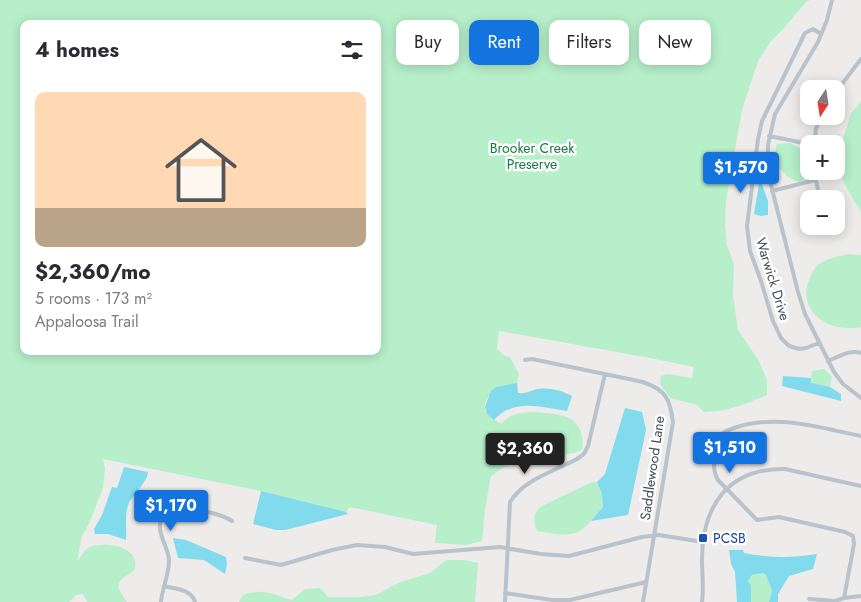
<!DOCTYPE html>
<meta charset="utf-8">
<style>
body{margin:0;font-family:Jost,sans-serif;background:#f7f7f7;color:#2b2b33;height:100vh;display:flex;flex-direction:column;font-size:19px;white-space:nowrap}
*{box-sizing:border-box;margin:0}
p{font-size:16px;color:#7c7c81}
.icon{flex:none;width:28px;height:28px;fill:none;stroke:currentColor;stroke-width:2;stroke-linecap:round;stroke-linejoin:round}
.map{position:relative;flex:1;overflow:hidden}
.panel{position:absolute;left:20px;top:20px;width:361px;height:335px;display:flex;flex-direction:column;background:#fff;border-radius:10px;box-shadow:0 2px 12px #0003}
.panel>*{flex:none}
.hud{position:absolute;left:396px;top:20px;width:389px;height:45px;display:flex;gap:10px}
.needle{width:32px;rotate:192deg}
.buttons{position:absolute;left:800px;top:80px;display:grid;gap:10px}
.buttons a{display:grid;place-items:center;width:45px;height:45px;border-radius:10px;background:#fff;box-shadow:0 2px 12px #0003;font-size:25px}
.price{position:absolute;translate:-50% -42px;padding:0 11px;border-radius:5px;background:#1474df;color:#fff;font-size:16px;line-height:32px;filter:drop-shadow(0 1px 2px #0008)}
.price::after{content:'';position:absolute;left:50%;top:30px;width:15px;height:11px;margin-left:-8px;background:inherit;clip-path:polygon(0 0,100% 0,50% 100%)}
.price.active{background:#222;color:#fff}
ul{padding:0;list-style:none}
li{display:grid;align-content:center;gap:10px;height:265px;padding:0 15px}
li span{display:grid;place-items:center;height:155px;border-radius:10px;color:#555}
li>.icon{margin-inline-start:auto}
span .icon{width:90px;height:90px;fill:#fffc;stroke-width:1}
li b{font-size:21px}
h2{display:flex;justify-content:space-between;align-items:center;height:60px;padding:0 15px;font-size:21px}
.chip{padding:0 18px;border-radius:10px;background:#fff;box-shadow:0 2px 12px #0003;font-size:18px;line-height:45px}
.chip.active{background:#1474df;color:#fff}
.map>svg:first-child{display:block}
</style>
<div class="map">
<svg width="861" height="602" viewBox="0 0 861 602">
<rect width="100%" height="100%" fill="#eeebeb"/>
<path fill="#b6efca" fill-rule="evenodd" d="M0,0H810L806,2L785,27L771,41L758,61L742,110L726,201L725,226L727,245L734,264L733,295L738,330L759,361L767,381V395C747,404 726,412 704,412L697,405L670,398L660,384L661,376L668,374L692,378L694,367L650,358L499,331L497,349L505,356L510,357L519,374L517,384C506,384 478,396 486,412C490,418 496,420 501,424C506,418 513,414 521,413C531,411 563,413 571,419C581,426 584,438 582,449C563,462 553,445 533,452C518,456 504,467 491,476L485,509L482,541L466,545L435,543L437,525L350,507L346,512L261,491L103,459L105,469L103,488L88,526L82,536L77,561C81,557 85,549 90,547C106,541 143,547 134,571C116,581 114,585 127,602H87L83,594L76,595L69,602H0ZM24,24H378V351H24Z
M861,101V212L844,183L840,171L842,142L851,114Z
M790,143L806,152L809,173L801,182C784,179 771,162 777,144Z
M848,254L861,255V327C854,329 845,328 838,327C814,322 799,301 810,278C812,273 814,268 818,265C826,258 838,257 848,254Z
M824,369L832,377L830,387L811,383L812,371Z
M592,482H597L602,494L603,507C579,537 574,538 537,531C533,519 532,514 542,506Z
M446,560H464L478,563L475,602H239L243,595C266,588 270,594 292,600L305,589L320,588L328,597H360L376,595L398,583L430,573Z
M763,573L766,575L772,591L769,602H751V585L748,581L752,575Z"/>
<path fill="#82daed" d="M760,179L768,201V215L761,216L754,214Z
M783,376L811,378V383L830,387L841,394V401L782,386Z
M517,383L518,393C527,394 529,391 537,389C548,387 562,390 572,396L567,411C541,407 514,398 494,420L487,414L485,407L491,391L496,387Z
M625,408L642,412L646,430L628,515L591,521L603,507L602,494L597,482L605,474Z
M124,467L148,472C148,481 134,493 129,503C124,515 127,527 126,540L108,534H95L94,529L102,515L112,487L117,488Z
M261,491L346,512L348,514L285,530H276L253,524Z
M173,538L186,540L226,557L227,564L225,574L204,560L178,558Z
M729,550H743L744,553C771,558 791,558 817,554L813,569L789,576L778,594V602H769L772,591L766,575L763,573L752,575L748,581L751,585V602H737L735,572L731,564Z"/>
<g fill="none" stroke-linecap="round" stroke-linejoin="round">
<path stroke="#b9c3cb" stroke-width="4" d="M832,0L827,20L818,42L775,114L768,145V173L798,292L805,314L834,372L843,384L861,398
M836,92L861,59
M769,136L809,144
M814,144L816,129L821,116
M814,171L820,199
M772,191L815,180
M819,343L806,348L799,349L789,346L781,338L773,321L761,281L750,251L747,226L758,139L762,121L805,33L813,29L821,34
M525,360L532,359L643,382C666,390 670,399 673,422L643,602
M828,361C838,357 851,349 861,353
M245,558L281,565L332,550L357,545L385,547L413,554L500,547L541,554L569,556L642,537L659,535L703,542
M164,586C176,589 191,589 195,602
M505,593L552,600H570L646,582
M844,598L854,544L853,536L845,532L779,517L757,520L718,480C712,470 714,462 716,451C717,446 717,440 720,436C724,431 731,429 737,427C778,414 820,428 861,436
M809,599L835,601L844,598L861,596
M161,602C162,588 169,575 169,561C169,548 158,536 160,524C163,502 184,507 200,510C211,513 222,514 232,521
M505,602L510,502C524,479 555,471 577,459L584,454L588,446L605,374
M702,602C704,588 702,574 702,560C702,506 728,468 785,469L861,486"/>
</g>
<rect fill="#1a4fb4" stroke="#fff" stroke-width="2" x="698" y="533" width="10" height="10" rx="2.5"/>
<g text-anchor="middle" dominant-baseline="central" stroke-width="5" stroke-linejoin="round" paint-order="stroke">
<g font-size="14" fill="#147a43" stroke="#fff">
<text x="532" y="148">Brooker Creek<tspan x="532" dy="16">Preserve</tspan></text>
</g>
<g font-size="14" fill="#434f59" stroke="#fff">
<text transform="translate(773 279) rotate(73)">Warwick Drive</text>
<text transform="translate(652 468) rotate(-82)">Saddlewood Lane</text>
</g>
<g font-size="14" fill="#164399" stroke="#fff" text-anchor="start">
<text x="713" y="538">PCSB</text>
</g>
</g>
</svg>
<div class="buttons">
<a><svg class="needle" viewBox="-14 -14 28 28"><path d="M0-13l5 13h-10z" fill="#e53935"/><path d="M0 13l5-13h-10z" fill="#7c7c81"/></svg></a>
<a>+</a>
<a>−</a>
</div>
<b class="price" style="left:741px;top:194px">$1,570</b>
<b class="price" style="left:730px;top:474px">$1,510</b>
<b class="price active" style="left:525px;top:475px">$2,360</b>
<b class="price" style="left:171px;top:532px">$1,170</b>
<div class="hud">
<a class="chip">Buy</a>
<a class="chip active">Rent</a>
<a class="chip">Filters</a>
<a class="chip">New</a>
</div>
<section class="panel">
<h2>4 homes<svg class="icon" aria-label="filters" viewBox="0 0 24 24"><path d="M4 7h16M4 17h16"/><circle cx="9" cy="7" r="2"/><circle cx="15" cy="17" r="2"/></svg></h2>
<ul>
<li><span style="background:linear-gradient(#ffd9b3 75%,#b9a48a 0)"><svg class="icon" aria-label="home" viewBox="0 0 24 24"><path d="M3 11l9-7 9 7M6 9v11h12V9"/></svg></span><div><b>$2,360/mo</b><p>5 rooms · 173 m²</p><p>Appaloosa Trail</p></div></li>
</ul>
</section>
</div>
